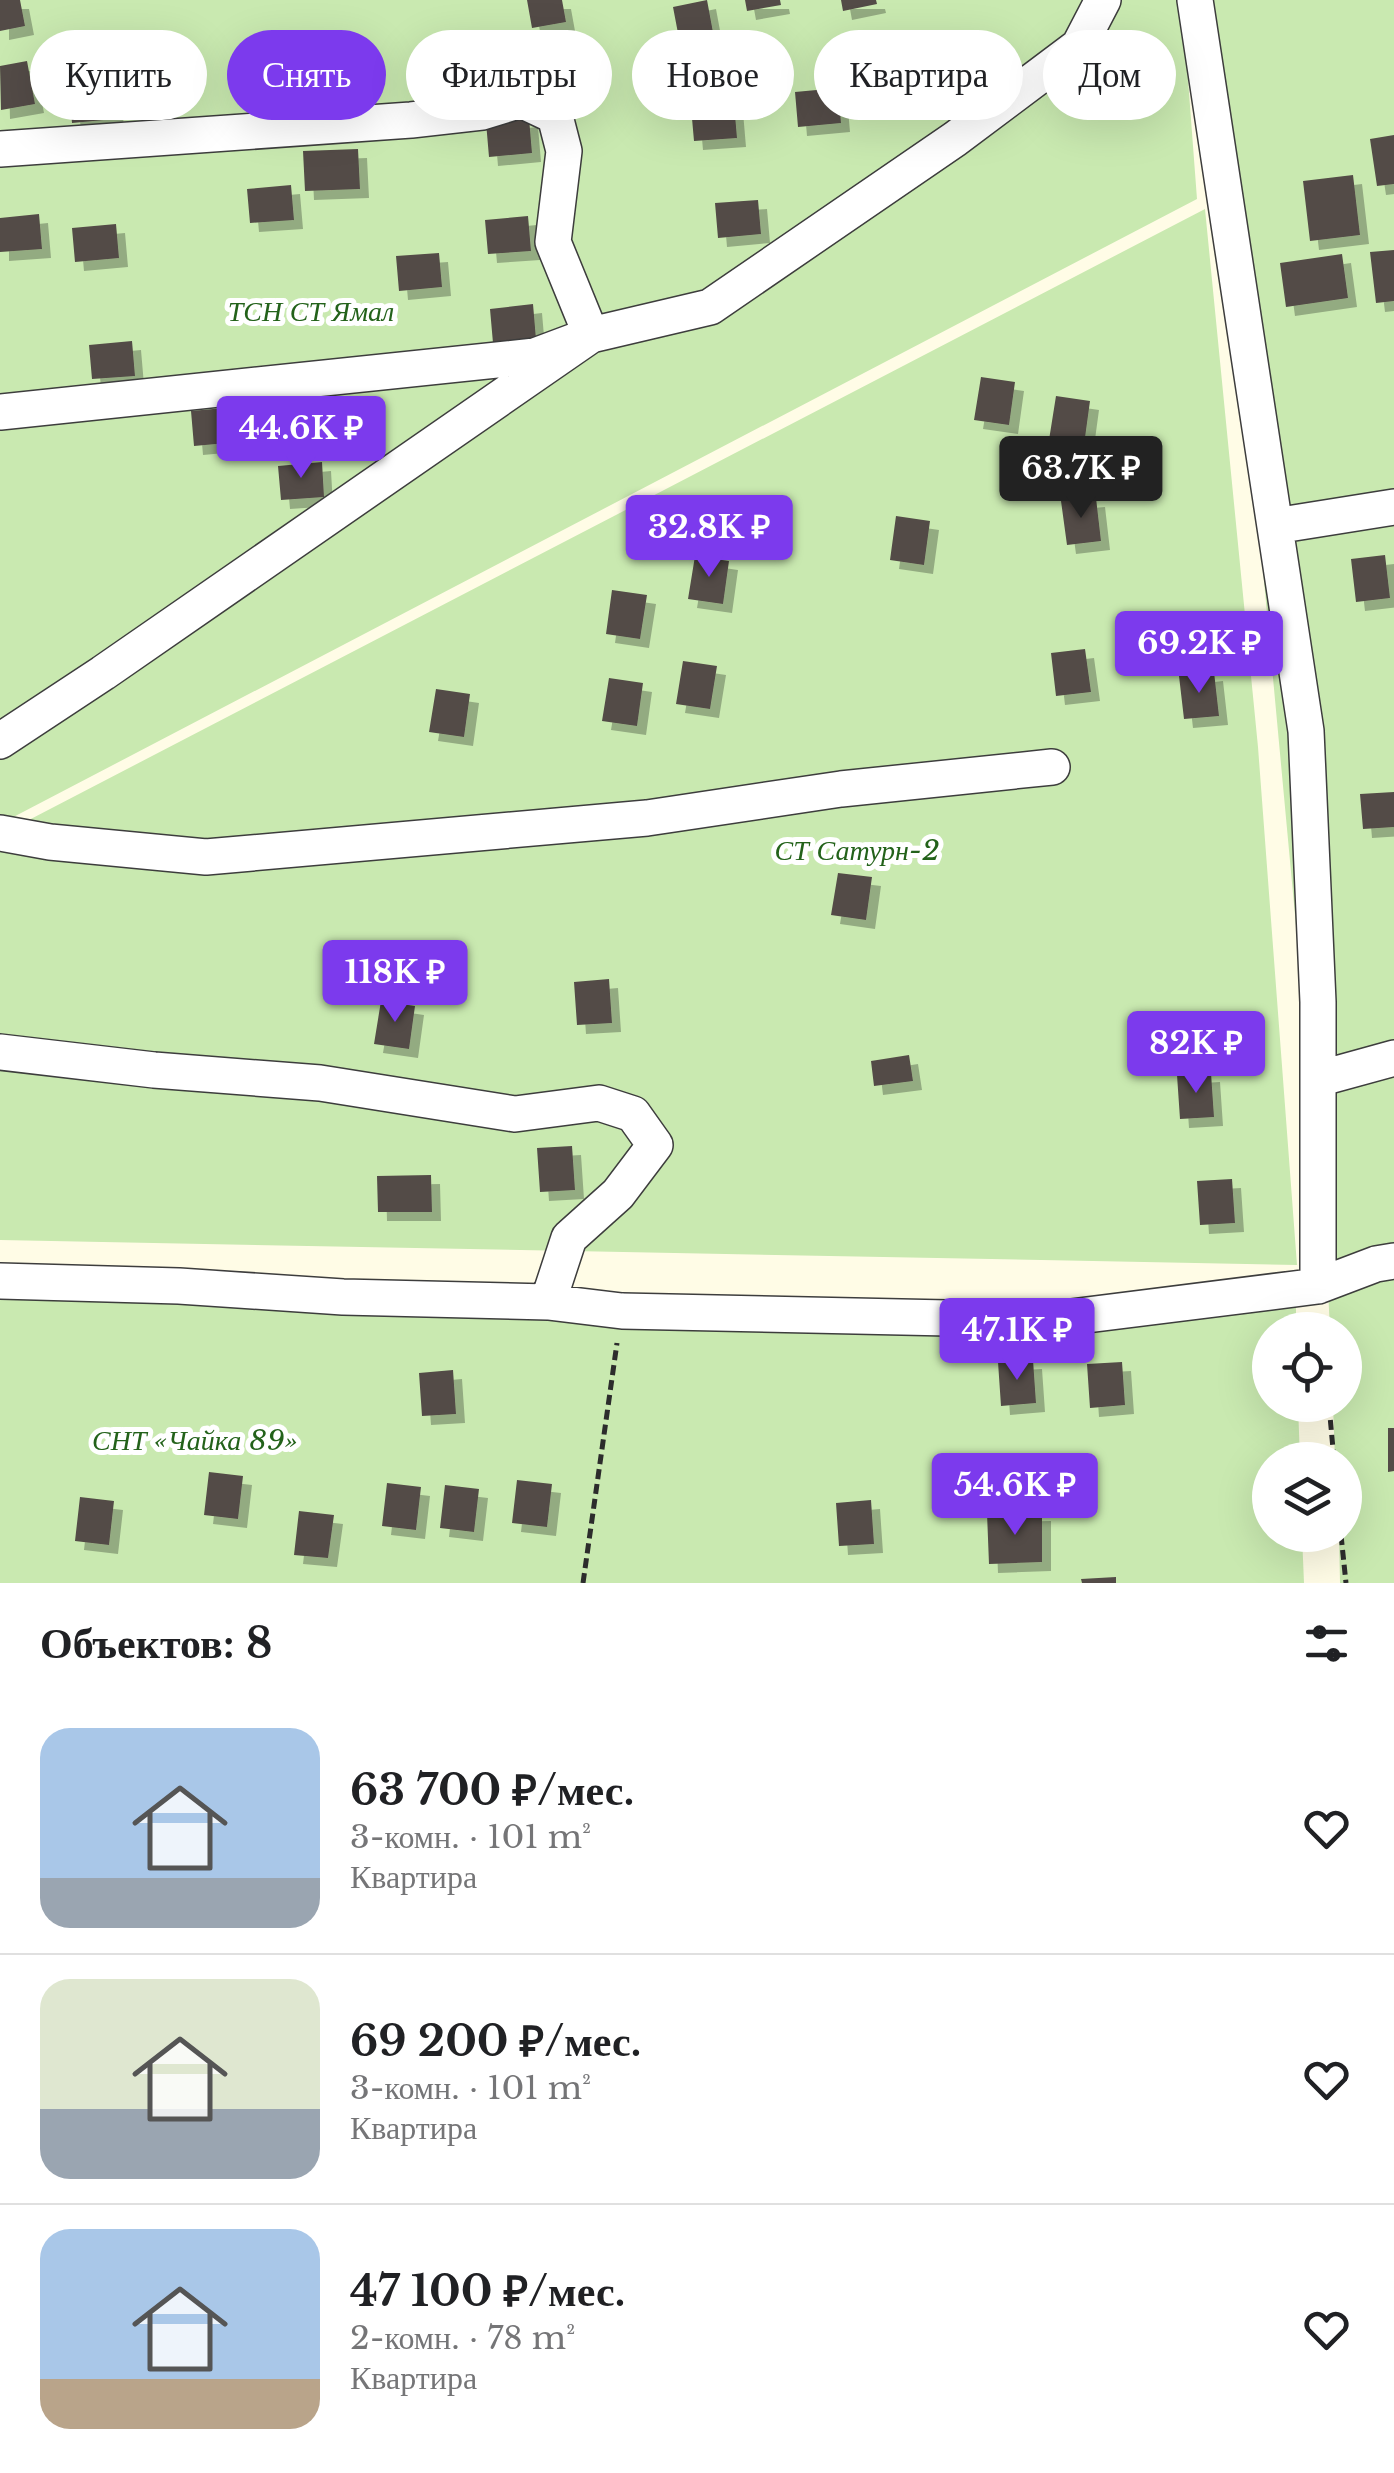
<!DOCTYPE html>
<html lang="ru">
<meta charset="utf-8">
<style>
body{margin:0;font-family:"Libre Baskerville",serif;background:#f2f2f2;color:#202124;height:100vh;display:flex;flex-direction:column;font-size:38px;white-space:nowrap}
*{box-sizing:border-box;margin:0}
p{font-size:32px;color:#757577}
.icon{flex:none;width:55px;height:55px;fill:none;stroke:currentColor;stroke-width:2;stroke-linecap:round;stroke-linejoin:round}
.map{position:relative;height:1583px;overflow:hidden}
.sheet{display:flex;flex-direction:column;background:#fff;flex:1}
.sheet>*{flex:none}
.top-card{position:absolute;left:30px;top:30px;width:1335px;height:90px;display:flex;gap:20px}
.buttons{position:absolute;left:1252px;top:1312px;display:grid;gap:20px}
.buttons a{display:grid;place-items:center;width:110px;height:110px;border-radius:50%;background:#fff;box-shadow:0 10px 40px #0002;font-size:50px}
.price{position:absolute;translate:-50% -85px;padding:0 22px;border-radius:10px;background:#7c3aed;color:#fff;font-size:32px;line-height:65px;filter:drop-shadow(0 2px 5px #0008)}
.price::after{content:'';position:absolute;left:50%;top:60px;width:30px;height:22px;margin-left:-15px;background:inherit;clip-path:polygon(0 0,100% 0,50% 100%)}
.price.on{background:#222;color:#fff}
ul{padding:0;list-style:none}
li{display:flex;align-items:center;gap:30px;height:250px;padding:0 40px}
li+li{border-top:2px solid #e0e0e0}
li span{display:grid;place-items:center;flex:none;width:280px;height:200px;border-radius:30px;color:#555}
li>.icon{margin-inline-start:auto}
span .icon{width:120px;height:120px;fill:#fffc;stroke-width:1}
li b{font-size:42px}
h2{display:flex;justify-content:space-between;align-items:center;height:120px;padding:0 40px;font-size:42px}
.chip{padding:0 35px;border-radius:45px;background:#fff;box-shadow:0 10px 40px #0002;font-size:35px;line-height:90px}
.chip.on{background:#7c3aed;color:#fff}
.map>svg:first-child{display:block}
</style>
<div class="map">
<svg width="1394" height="1583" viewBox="0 0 1394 1583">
<defs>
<filter id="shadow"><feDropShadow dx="9" dy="9" stdDeviation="0" flood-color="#0004"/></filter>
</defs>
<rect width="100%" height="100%" fill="#fffce6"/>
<path fill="#c9e9b0" d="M0,0H1182L1197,199L0,824Z
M1210,0H1394V1251L1328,1270Z
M1205,209L1258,747L1297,1265L0,1240V835Z
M1394,1270V1583H1340L1339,1535H1345V1460H1335L1333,1405H1345V1330H1330L1328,1289Z
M0,1295L1296,1305V1330H1270V1405H1298L1300,1460H1270V1535H1302L1304,1583H0Z"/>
<path fill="#534c46" filter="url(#shadow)" d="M0,0H20L25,26L0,31Z
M527,0H562L566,22L532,28Z
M707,0L715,43L681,49L673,7Z
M745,0H780L781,5L747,11Z
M841,0H876L877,4L843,11Z
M27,61L35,104L1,110L0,66Z
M112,85L115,119L72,123L69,88Z
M838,88L841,123L798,127L795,92Z
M734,103L737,138L694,141L691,107Z
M529,118L532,153L489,157L486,122Z
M1394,135V184L1377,186L1370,139Z
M358,149L360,189L305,191L303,151Z
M1353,175L1360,235L1310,241L1303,181Z
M291,185L294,220L250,223L247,189Z
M758,200L761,234L718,238L715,203Z
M39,214L42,249L0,252V218Z
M528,216L531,251L488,254L485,220Z
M116,224L119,258L75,262L72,228Z
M1394,250V301L1376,303L1370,252Z
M439,253L442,287L399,291L396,256Z
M1342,254L1348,298L1286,307L1280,263Z
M533,304L536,339L493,343L490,309Z
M132,341L135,376L92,379L89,345Z
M981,377L1015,382L1009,425L974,420Z
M1056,396L1090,401L1084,445L1049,440Z
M334,398L337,433L293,437L290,402Z
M235,407L238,442L194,446L191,411Z
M322,462L324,497L281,500L278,466Z
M1096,498L1101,541L1067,545L1061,501Z
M896,516L930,521L924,565L890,560Z
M1385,555L1390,598L1356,602L1351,559Z
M695,556L729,561L723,604L688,599Z
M612,590L647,595L640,639L606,634Z
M1085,649L1091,692L1056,696L1051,653Z
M683,661L717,666L710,709L676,704Z
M1214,672L1219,716L1184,719L1179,676Z
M609,678L643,683L637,726L602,721Z
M436,689L470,694L464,737L429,732Z
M1394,792V827L1363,829L1360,794Z
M838,873L872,877L866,920L831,915Z
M609,979L612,1023L577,1025L574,982Z
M381,1001L415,1006L409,1049L374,1044Z
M909,1055L913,1081L874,1086L871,1061Z
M1211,1073L1214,1117L1180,1119L1177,1075Z
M572,1146L575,1190L540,1192L537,1148Z
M431,1175L432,1212H378L377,1176Z
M1232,1179L1235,1223L1200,1225L1197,1181Z
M1033,1360L1036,1403L1001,1406L998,1362Z
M1122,1362L1125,1405L1090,1408L1087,1364Z
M453,1370L456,1414L422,1416L419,1373Z
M1388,1428H1394V1471L1388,1472Z
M209,1472L243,1476L238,1519L204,1515Z
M517,1480L552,1484L547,1527L512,1523Z
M387,1483L421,1487L416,1530L382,1526Z
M445,1485L479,1489L474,1532L440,1528Z
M80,1497L114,1501L109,1545L75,1541Z
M871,1500L874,1544L839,1546L836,1503Z
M299,1511L334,1515L328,1558L294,1555Z
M1042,1512V1562L989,1564L987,1513Z
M1116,1577V1583H1082L1081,1579Z"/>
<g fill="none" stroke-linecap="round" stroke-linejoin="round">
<defs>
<path id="minor" d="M1195,0L1306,731L1318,1002V1286
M0,149L411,120L482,112L521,100L555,116L564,151L553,242L591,335L535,356L0,412
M1275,526L1394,507
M0,741L103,673L591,335L710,307L955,139L1079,46L1103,0
M0,833L50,842L206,857L647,818L841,789L1052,767
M0,1052L154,1070L320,1083L515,1114L599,1103L633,1114L655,1145L618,1194L569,1238L548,1302
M1318,1079L1394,1058
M0,1281L179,1286L343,1297L548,1302L622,1311L1047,1320L1318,1286L1376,1264L1394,1261"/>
</defs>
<use href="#minor" stroke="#3d3d3d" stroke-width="38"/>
<path stroke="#2c2c2c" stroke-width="5" stroke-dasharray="10 5" stroke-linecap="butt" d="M1329,1405L1334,1460
M1341,1535L1346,1583
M583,1583L617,1343"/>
<use href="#minor" stroke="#fff" stroke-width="35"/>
</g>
<g text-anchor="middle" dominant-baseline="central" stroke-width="10" stroke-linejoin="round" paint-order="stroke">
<g font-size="28" font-style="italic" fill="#23621a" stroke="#fff">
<text x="311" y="311">ТСН СТ Ямал</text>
<text x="857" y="850">СТ Сатурн-2</text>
<text x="195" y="1440">СНТ «Чайка 89»</text>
</g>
</g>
</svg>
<div class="buttons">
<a><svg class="icon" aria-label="locate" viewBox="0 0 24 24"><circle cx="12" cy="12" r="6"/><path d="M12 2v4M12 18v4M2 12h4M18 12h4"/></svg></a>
<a><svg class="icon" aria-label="layers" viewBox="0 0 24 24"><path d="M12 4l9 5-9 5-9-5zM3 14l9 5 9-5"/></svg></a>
</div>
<b class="price" style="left:301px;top:481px">44.6K ₽</b>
<b class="price on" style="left:1081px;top:521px">63.7K ₽</b>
<b class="price" style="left:709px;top:580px">32.8K ₽</b>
<b class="price" style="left:1199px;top:696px">69.2K ₽</b>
<b class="price" style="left:395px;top:1025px">118K ₽</b>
<b class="price" style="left:1196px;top:1096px">82K ₽</b>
<b class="price" style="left:1017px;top:1383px">47.1K ₽</b>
<b class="price" style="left:1015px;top:1538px">54.6K ₽</b>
<div class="top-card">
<a class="chip">Купить</a>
<a class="chip on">Снять</a>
<a class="chip">Фильтры</a>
<a class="chip">Новое</a>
<a class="chip">Квартира</a>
<a class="chip">Дом</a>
</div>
</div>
<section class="sheet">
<h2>Объектов: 8<svg class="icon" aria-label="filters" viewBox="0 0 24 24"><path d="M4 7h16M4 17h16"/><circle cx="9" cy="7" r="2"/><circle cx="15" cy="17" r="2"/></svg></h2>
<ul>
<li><span style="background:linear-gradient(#a9c7e8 75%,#9aa5b1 0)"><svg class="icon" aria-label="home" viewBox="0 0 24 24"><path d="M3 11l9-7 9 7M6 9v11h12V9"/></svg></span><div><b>63 700 ₽/мес.</b><p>3-комн. · 101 m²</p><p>Квартира</p></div><svg class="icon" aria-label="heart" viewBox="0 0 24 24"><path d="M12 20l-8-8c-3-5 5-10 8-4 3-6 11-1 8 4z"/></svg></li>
<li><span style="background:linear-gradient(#dfe7d0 65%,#9aa5b1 0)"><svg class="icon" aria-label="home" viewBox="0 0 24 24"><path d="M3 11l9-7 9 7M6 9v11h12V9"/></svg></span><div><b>69 200 ₽/мес.</b><p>3-комн. · 101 m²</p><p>Квартира</p></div><svg class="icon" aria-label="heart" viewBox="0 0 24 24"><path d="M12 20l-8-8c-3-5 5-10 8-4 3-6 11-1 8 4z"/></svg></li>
<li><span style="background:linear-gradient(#a9c7e8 75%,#b9a48a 0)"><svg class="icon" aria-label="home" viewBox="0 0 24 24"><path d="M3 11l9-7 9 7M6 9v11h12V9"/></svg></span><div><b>47 100 ₽/мес.</b><p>2-комн. · 78 m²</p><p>Квартира</p></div><svg class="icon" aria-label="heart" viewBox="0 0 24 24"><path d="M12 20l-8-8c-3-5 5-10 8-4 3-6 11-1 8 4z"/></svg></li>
</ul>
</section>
